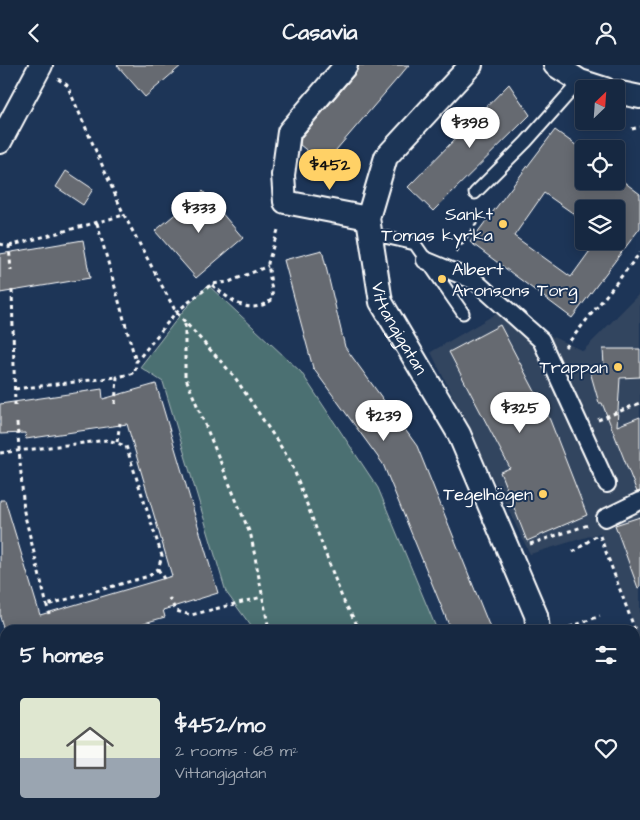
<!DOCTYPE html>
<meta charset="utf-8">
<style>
body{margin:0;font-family:"Architects Daughter",sans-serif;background:#23344c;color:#f1f3f6;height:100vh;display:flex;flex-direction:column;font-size:19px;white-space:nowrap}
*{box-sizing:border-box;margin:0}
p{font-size:16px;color:#9ea6b1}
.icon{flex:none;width:28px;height:28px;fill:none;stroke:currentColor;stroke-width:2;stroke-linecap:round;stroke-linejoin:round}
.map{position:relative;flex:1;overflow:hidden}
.sheet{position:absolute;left:0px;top:560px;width:640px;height:195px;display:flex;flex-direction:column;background:#162841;border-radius:15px 15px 0 0;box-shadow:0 2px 12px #0003,0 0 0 1px #35445a}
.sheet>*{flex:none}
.needle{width:32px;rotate:25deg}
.controls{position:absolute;left:575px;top:15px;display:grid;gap:10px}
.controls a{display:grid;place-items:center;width:50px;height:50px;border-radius:5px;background:#162841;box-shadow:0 2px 12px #0003,0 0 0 1px #35445a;font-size:25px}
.price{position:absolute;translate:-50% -42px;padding:0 11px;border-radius:18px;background:#fff;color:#222;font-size:16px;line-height:32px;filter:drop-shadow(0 1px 2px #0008)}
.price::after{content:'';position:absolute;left:50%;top:30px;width:15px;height:11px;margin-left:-8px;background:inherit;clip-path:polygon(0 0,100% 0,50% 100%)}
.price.on{background:#ffd166;color:#111}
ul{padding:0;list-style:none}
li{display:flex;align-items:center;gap:15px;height:125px;padding:0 20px}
li span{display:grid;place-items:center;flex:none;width:140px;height:100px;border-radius:5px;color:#555}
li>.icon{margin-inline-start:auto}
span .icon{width:60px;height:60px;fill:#fffc;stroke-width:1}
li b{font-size:21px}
h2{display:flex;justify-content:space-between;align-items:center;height:60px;padding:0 20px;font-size:21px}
header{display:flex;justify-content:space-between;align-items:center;height:65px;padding:0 20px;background:#162841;font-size:22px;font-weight:800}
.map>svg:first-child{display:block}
</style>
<header><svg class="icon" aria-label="back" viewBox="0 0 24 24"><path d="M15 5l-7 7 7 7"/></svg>Casavia<svg class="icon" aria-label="person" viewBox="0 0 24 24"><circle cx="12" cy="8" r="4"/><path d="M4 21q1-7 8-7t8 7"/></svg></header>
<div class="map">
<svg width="640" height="755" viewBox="0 0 640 755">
<rect width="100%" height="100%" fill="#1d3557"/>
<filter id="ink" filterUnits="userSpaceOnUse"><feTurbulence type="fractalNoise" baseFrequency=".02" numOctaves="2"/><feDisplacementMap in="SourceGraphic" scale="10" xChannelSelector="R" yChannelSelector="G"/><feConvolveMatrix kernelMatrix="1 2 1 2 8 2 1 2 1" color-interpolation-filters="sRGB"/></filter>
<g filter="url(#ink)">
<path fill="#33455f" d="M640,228V571L638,572L600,468L530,489L431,287L499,247L583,286Z"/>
<path fill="#4c7072" stroke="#a6b8b8" d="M208,220L301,307L378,423L437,565H254L226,527L163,317L140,302L184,245Z
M285,750H464L465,755H287Z"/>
<path fill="#666b71" stroke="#fff" fill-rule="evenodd" d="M117,0H182L145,32Z
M359,0H409L324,99L300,80L301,73L356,8Z
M509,19L530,50L433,146L408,122Z
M555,65L584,86V116H616V111L640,129V163L572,253L470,177ZM544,128L584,156V144H616V176H597L571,212L514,171Z
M66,106L93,124L83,140L56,122Z
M203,126L243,173L196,213L155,166Z
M83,175L90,213L0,228V189Z
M322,185L345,282L417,381L491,565H451L383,399L313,303L284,195Z
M500,260L550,355L587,450L527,476L500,407L510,403L449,287Z
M603,284H640V312L620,313L617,361L640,352V426L637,427L602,338H599L589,303L604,301Z
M156,319L218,528L163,545L165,552L120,565H4L0,552V435H5L40,550L172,511L127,359L26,374L25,368L0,369V339L102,324L103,334Z
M640,452V522L638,523L615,460Z"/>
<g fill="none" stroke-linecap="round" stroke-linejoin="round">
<defs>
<path id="service" d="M475,128L526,77L580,16
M371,169L415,179L463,248"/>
<path id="pedestrian" d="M425,195L475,216L541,275L607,419
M605,453L640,436"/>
<g id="minor">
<path d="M346,0L289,67L283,110L285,137L368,153"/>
<path id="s1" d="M471,0L386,92L368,153L381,237L459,369L536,550L538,565"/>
<path d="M555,0L580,16L605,24"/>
<path d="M616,27L640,32"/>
<path d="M0,77L41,0"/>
<path d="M0,668L5,683"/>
<path d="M28,750L29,755"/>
<path d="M568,750L569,755"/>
</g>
</defs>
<use href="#service" stroke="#fff" stroke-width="15"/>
<use href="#pedestrian" stroke="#fff" stroke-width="20"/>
<use href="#minor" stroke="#fff" stroke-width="26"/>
<path stroke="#fff" stroke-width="3" stroke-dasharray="4 4" stroke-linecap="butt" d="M58,14L67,20L124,150L176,247L234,311L291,397L343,535L360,565
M632,64L640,62
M97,158L136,297
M0,179L9,181L11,206
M9,181L124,150
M456,187L476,159V145
M212,220C232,236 249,252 273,234L268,198L278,165
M12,225L15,340
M185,259V311L251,471L269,565
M565,282L640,188
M15,324L117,312
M115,339L117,312L135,308L136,297L176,247L212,219L229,217L268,201
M598,355L640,338
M17,358L24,447L49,549
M117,377L120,358
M0,388L108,375L126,381L162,491L158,504L149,511L47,540
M600,471L635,565
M530,479L588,460
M573,487L596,471
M158,504L164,514
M169,533L176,546L191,550L262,532
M562,565L600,551
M635,700L640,699
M115,750L116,755
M237,750L239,755
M337,750L340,755
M187,755L201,750
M401,755V750"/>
<use href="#service" stroke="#1d3557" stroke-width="11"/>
<use href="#pedestrian" stroke="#1d3557" stroke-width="16"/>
<use href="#minor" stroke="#1d3557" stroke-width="22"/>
</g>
</g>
<g fill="#ffd166" stroke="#1d3557" stroke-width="2">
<circle cx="503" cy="159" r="5"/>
<circle cx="442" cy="214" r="5"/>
<circle cx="618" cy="302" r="5"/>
<circle cx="543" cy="429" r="5"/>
</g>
<g text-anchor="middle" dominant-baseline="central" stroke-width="4" stroke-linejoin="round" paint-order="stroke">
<g font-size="18" fill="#fff" stroke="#1d3557" text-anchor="end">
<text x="493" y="149">Sankt<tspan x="493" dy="21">Tomas kyrka</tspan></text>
<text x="452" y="204" text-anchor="start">Albert<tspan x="452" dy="21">Aronsons Torg</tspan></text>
<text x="608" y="302">Trappan</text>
<text x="533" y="429">Tegelhögen</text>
</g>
<g font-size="18" fill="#fff" stroke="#1d3557">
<text stroke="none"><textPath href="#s1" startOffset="305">Vittangigatan</textPath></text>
</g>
</g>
</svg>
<div class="controls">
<a><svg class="needle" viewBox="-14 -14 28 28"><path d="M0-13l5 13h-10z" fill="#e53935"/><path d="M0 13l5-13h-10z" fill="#9ea6b1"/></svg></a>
<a><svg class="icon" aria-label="locate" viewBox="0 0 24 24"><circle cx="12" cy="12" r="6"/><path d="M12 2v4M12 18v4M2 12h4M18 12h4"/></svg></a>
<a><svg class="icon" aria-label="layers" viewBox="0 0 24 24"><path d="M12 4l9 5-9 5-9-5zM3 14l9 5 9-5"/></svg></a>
</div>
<b class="price" style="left:470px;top:84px">$398</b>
<b class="price on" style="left:330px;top:126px">$452</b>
<b class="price" style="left:199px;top:169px">$333</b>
<b class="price" style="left:520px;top:369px">$325</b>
<b class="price" style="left:384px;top:377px">$239</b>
<section class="sheet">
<h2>5 homes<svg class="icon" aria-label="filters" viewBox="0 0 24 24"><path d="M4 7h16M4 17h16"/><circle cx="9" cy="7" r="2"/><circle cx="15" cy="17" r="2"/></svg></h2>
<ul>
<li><span style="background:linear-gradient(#dfe7d0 60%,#9aa5b1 0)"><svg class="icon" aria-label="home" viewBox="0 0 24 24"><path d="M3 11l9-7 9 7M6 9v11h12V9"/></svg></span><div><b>$452/mo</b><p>2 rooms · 68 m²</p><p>Vittangigatan</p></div><svg class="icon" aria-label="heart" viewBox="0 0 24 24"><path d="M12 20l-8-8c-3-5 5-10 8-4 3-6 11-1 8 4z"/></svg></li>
</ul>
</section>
</div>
